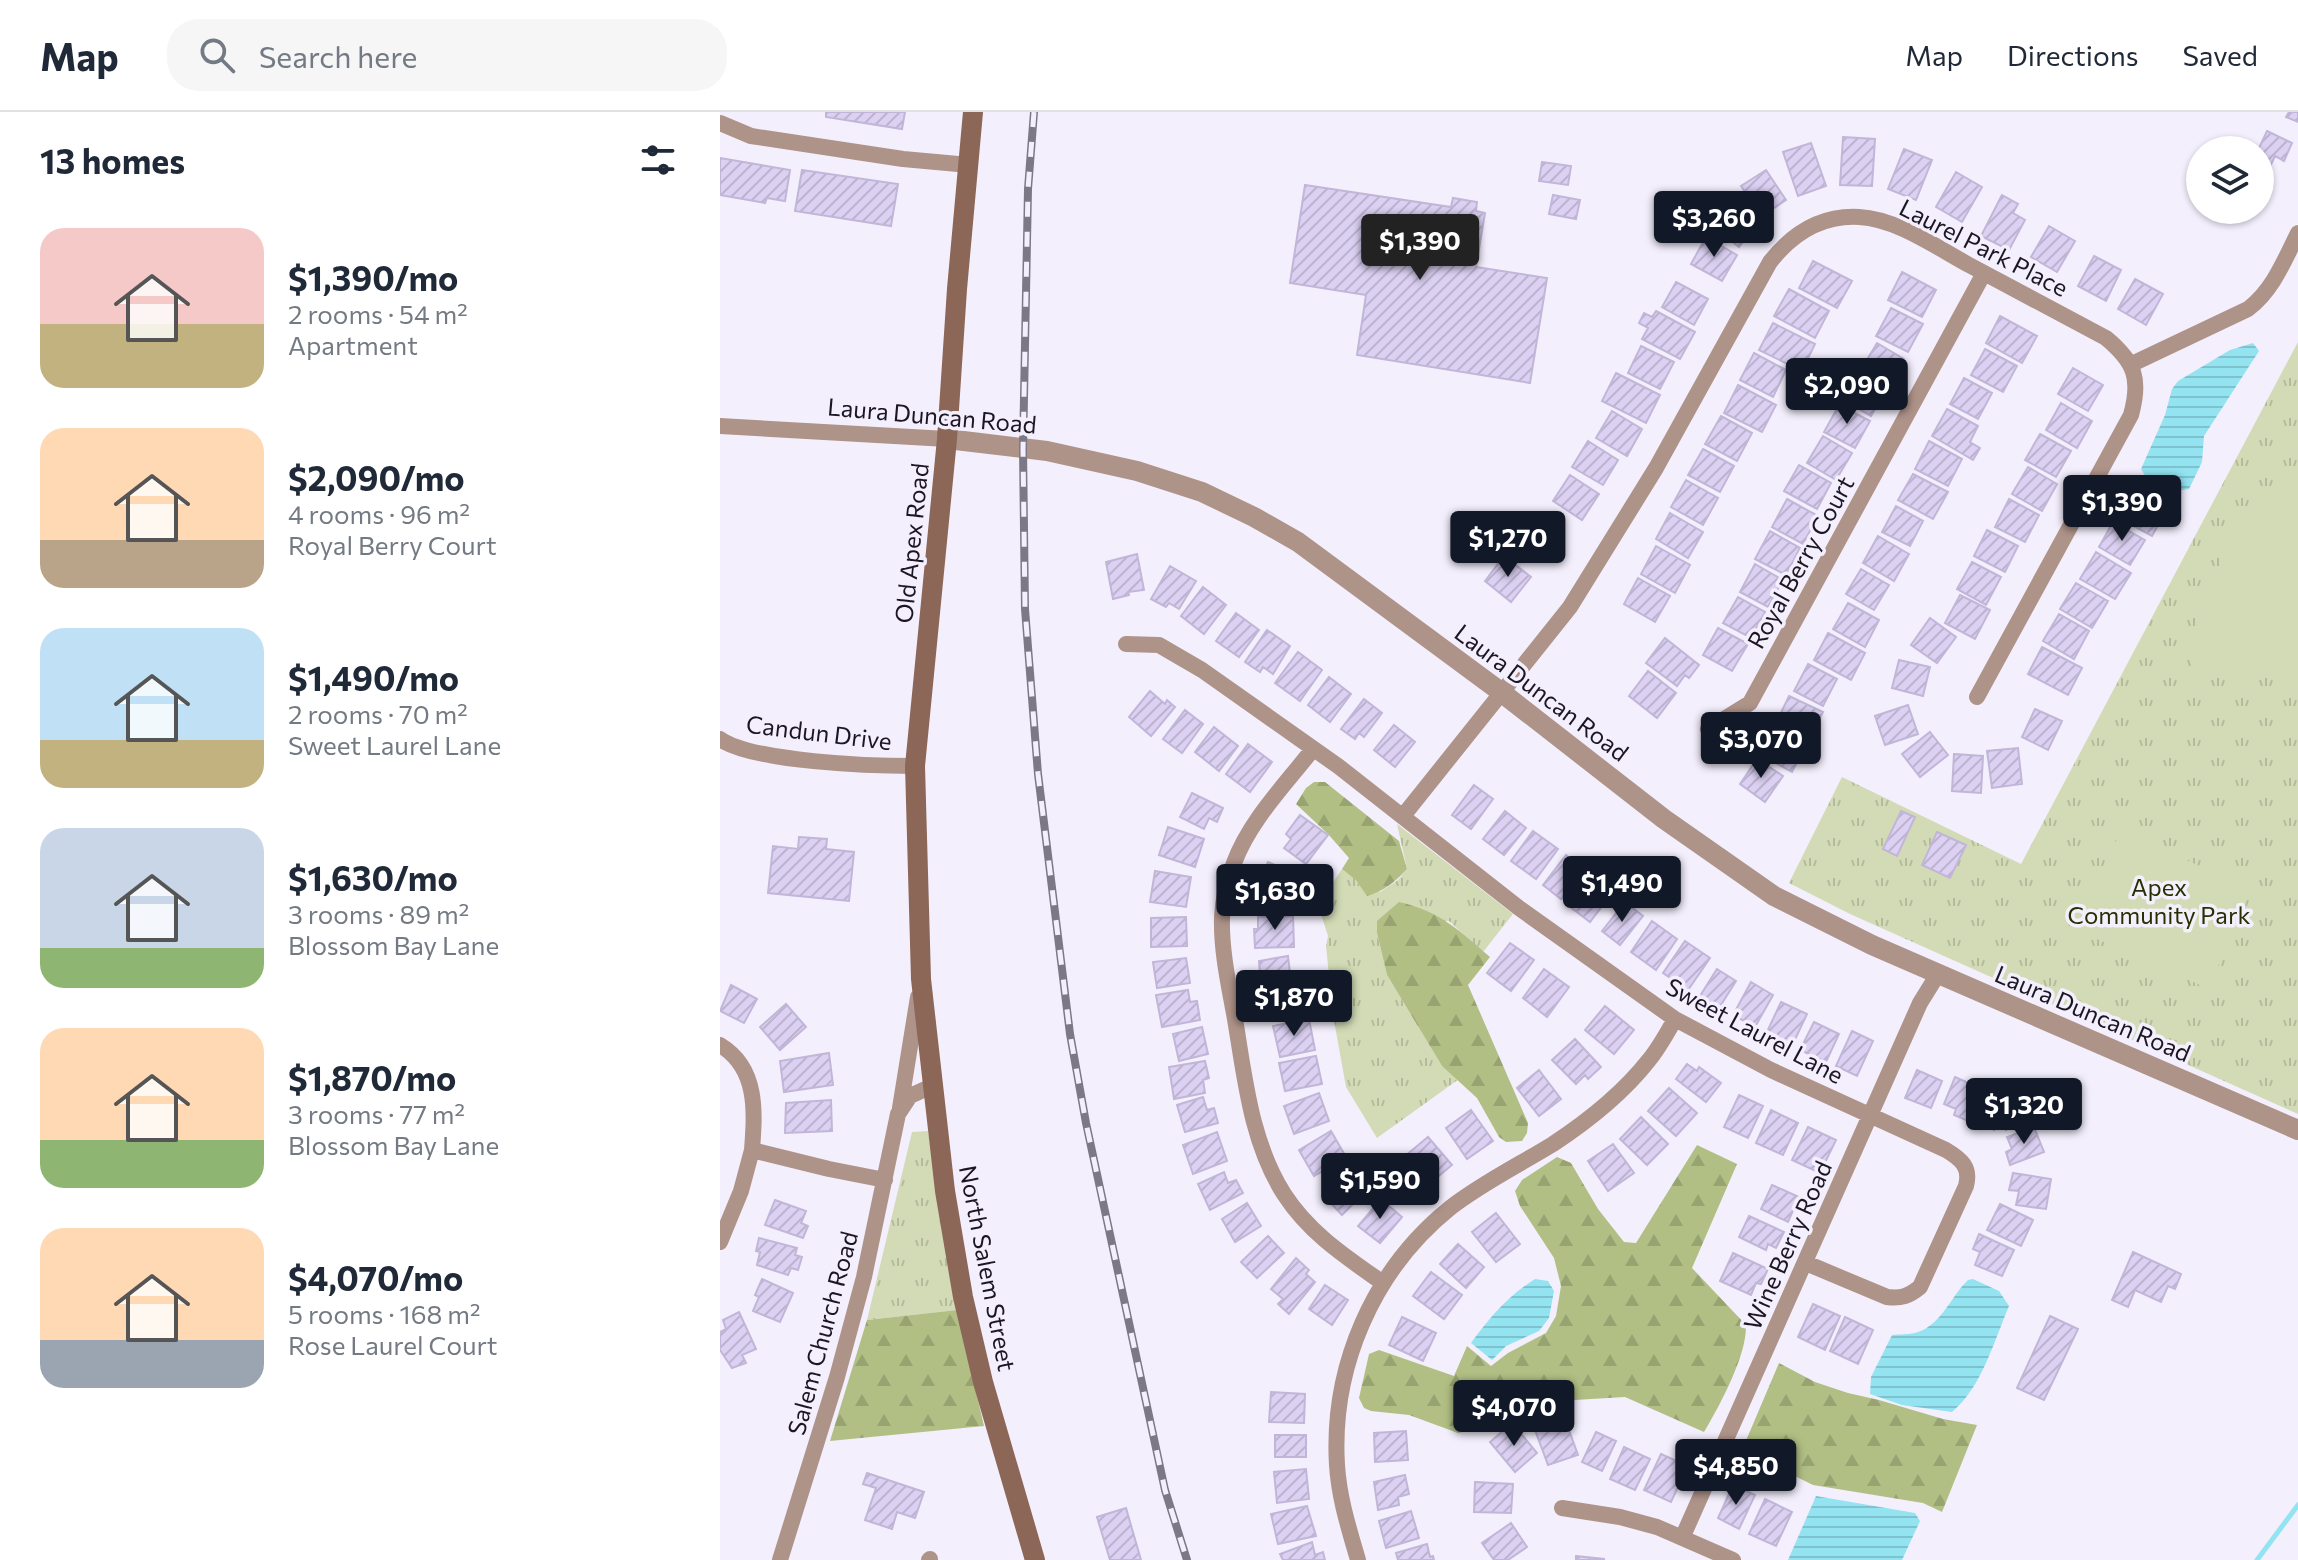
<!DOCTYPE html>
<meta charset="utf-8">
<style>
body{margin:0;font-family:Commissioner,sans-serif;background:#f6f6f7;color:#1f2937;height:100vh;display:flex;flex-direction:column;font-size:30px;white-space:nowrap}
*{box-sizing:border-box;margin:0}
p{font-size:26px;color:#747a83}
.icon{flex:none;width:44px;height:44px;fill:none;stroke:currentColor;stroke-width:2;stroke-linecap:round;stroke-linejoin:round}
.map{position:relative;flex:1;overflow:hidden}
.side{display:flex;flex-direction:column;background:#fff;width:720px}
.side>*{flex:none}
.controls{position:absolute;left:1466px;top:24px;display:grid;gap:16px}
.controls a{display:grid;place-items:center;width:88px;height:88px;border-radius:50%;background:#fff;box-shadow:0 2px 6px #0004;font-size:40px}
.price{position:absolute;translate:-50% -68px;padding:0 18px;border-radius:8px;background:#111827;color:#fff;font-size:26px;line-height:52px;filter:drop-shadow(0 2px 4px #0008)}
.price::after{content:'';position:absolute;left:50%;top:48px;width:24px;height:18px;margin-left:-12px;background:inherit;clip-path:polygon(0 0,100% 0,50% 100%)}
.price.on{background:#222;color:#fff}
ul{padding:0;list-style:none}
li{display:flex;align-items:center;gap:24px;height:200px;padding:0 40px}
li span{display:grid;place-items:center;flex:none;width:224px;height:160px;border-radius:24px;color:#555}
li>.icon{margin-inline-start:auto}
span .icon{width:96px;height:96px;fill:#fffc;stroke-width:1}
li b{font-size:34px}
h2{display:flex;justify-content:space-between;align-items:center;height:96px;padding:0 40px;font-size:34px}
header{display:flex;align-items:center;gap:48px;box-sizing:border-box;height:112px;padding:0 40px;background:#fff;border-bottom:2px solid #e0e1e3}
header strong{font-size:38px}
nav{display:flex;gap:44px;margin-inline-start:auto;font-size:28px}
.search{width:560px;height:72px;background:#f6f6f7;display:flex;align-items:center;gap:20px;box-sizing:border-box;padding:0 28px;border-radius:32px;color:#747a83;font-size:30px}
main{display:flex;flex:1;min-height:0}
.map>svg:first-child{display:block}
</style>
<header>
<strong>Map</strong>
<div class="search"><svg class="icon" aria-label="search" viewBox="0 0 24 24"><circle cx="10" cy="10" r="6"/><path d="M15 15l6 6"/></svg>Search here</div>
<nav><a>Map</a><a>Directions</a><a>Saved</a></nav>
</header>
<main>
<section class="side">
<h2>13 homes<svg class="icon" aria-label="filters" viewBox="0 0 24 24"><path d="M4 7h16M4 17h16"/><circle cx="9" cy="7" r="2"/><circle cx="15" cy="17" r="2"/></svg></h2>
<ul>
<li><span style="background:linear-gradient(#f6c9c9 60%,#c2b280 0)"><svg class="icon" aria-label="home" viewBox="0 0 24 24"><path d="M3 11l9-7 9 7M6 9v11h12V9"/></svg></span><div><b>$1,390/mo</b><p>2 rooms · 54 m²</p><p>Apartment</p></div></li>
<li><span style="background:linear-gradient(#ffd9b3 70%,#b9a48a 0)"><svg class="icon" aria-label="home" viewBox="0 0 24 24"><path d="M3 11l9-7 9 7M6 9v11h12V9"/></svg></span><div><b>$2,090/mo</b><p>4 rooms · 96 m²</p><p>Royal Berry Court</p></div></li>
<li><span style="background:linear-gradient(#bfe0f5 70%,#c2b280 0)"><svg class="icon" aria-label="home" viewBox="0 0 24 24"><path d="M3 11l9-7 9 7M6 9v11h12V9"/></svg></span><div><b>$1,490/mo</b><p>2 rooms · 70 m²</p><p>Sweet Laurel Lane</p></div></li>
<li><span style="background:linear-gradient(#c9d6e8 75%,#8fb573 0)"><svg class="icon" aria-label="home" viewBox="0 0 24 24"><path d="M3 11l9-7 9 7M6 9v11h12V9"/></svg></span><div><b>$1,630/mo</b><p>3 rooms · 89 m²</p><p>Blossom Bay Lane</p></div></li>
<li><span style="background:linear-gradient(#ffd9b3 70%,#8fb573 0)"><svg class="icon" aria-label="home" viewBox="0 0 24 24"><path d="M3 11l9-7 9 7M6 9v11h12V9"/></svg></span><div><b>$1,870/mo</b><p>3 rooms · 77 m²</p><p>Blossom Bay Lane</p></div></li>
<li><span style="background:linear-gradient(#ffd9b3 70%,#9aa5b1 0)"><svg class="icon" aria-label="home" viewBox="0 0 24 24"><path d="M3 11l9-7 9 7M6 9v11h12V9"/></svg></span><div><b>$4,070/mo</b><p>5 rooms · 168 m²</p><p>Rose Laurel Court</p></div></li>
</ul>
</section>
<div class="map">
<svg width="1578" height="1448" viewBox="0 0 1578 1448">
<defs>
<pattern id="grass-tufts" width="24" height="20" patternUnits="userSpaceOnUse" patternTransform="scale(2)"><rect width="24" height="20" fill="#d2dbb6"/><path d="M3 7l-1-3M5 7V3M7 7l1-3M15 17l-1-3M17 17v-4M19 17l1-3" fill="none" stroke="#b4bb9c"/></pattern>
<pattern id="forest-firs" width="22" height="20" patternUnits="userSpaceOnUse" patternTransform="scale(2)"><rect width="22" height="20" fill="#b1bf84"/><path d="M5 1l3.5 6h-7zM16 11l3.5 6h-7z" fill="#98a372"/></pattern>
<pattern id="water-rules" width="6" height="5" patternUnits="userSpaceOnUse" patternTransform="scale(2)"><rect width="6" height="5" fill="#93e3f1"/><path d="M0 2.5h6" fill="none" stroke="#7ec2ce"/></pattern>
<pattern id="building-hatch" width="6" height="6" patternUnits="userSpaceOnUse" patternTransform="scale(2)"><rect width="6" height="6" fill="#dcd1f3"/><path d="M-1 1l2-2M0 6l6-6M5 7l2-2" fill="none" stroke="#bcb3d0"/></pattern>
</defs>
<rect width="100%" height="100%" fill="#f4effd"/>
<path fill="url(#grass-tufts)" d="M1578,230V1002L1130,802L1069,771L1122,665L1301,752Z
M677,712L793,802L763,840L729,809H657V821L667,863L722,954L739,967L657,1026L626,975L613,903L606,834L608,824L600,799L612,772L622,757L660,780L678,768L687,757Z
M208,1019L237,1198L147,1208L192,1020Z"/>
<path fill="url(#forest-firs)" d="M594,670H605L679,729L687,757C675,770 664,779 647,784L636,768L622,757L629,746L608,722L576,692L586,676Z
M679,790C720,799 740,819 770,845L748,873L808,1011L807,1021L802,1029L786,1030L779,1025L757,986L722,954L667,863L657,821V809Z
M977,1033L1017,1052L972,1156L1026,1213C1027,1243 1000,1293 984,1320L905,1285L786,1292L762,1316L738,1321L689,1303L651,1299L644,1296L639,1286L649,1242L659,1238L734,1264L747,1234L771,1254L788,1241L826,1221L836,1204L841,1174L834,1146L800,1094L795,1079L802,1068L837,1045L851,1051L878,1097L904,1130L916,1131Z
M237,1198L264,1314L110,1329L147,1208Z
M1059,1251L1095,1270L1128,1281L1159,1288L1223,1307L1257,1313L1222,1400L1203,1391L1093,1373L1022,1338Z"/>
<path fill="#d2dbb6" d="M1578,368V564L1472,558C1474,544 1474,528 1477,514C1491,455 1526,400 1578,368Z
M1401,719L1529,776L1489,877L1352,816Z"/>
<path fill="url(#water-rules)" d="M1533,231L1539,239L1484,324L1482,350L1469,377C1446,382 1432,377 1421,357L1445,303L1452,277L1458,269L1510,238Z
M815,1167L828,1169L834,1179L829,1206L819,1219L786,1234L772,1248L751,1231C770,1205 788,1184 815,1167Z
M1253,1167L1279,1179L1289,1194C1274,1229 1262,1275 1232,1300L1182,1293L1150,1282L1151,1265L1172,1223C1180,1222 1190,1223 1198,1220C1222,1212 1231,1184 1248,1168Z
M1096,1384L1195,1401L1200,1409L1182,1448H1068Z"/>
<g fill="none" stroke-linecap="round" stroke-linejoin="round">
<path stroke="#93e3f1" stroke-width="5" d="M1537,1448L1578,1393"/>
</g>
<path fill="url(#building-hatch)" stroke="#c1b6d8" stroke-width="2" d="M106,0H185L182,17L106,5Z
M1569,0H1578V10L1566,5Z
M1547,19L1572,31L1564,49L1555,44L1546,63L1540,60V38H1538Z
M1123,25L1155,27L1152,74L1120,73Z
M1091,31L1106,74L1078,84L1063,40Z
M1184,37L1212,48L1196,88L1168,77Z
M0,46L70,58L65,89L47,86L45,91L0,83Z
M822,50L851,54L848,73L819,69Z
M82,58L178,72L171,114L75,99Z
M1046,58L1066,88L1042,104L1021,74Z
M1236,60L1262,75L1242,110L1216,95Z
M585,73L731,95L733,86L757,90L756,99L765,101L756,155L827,166L810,271L637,243L646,183L570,171Z
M1000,80L1038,111L1019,135L987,109L994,100L987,95Z
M833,83L860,88L856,107L829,102Z
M1282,83L1298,92L1293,101L1305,108L1289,138L1261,124Z
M1329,114L1355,129L1337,160L1311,145Z
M986,125L1017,143L1002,169L971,152Z
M1374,144L1401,158L1386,189L1358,174Z
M1093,149L1132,169L1117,196L1079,176Z
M1182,160L1216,178L1202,205L1168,188Z
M1415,167L1443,182L1426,213L1398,197Z
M956,170L988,187L974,213L942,195Z
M1069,177L1109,199L1095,226L1054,204Z
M1171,196L1203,212L1188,240L1156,224Z
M936,199L975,220L960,247L922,227L928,216L919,211L924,201L932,205Z
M1280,204L1317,224L1302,251L1266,231Z
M1053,211L1095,232L1082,259L1039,238Z
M1157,231L1184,247L1169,272L1142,256Z
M921,234L954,250L940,277L908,261Z
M1265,237L1297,254L1283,280L1251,263Z
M1034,241L1066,258L1053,285L1020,268Z
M1353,256L1383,273L1368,299L1338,282Z
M896,261L940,283L926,311L882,289Z
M1140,262L1166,277L1151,304L1124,288Z
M1244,266L1272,281L1258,307L1230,292Z
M1018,273L1056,293L1042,320L1004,301Z
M1341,291L1372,309L1357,336L1326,318Z
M1119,293L1150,309L1135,336L1104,320Z
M1227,297L1258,314L1250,330L1260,336L1253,348L1212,324Z
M892,299L922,317L907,344L876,326Z
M1001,304L1032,321L1017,349L985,332Z
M1320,322L1351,339L1336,365L1305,348Z
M1103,324L1132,341L1116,368L1087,351Z
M868,329L898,348L883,373L852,355Z
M1209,329L1242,347L1228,374L1195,357Z
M983,337L1014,354L1000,380L968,363Z
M1079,353L1111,371L1097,397L1064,379Z
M1308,355L1337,372L1322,399L1292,382Z
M1193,362L1228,380L1213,407L1178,388Z
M850,363L879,382L862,408L833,389Z
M966,368L998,386L983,413L951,395Z
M1410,376L1447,397L1432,424L1395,404Z
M1067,387L1098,404L1083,432L1052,415Z
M1289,387L1319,403L1305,430L1275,415Z
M1176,394L1203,409L1190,434L1162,420Z
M950,401L983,420L968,446L936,427Z
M1393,410L1425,428L1410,453L1379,435Z
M1267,418L1298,434L1285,460L1254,444Z
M1050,419L1080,436L1066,463L1035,447Z
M1158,424L1189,442L1174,469L1143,451Z
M936,434L970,453L955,481L921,462Z
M1376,440L1411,461L1395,487L1360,467Z
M417,442L424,478L408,480L409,483L393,487L386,450Z
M784,444L811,465L791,490L765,469Z
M1252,450L1281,465L1266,493L1237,477Z
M1035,452L1063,468L1048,495L1020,480Z
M450,454L476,469L459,497L449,491L446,495L431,487Z
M1141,457L1169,473L1154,498L1126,482Z
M918,466L950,484L935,510L904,492Z
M1356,471L1388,489L1372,516L1340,497Z
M483,475L506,493L484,522L461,504Z
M1240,483L1270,498L1255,527L1225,511Z
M1018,485L1045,500L1031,526L1003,511Z
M1128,491L1159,508L1145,535L1113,517Z
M516,501L539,518L519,545L496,529Z
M1339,502L1369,519L1354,547L1323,529Z
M1210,506L1236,525L1217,551L1191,533Z
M998,516L1028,532L1012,559L983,543Z
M547,518L570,534L553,562L543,555L540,560L525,550Z
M1108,521L1145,541L1131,568L1094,548Z
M945,526L979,553L969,566L965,563L957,574L926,551Z
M1322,535L1362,556L1348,583L1308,562Z
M578,540L602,558L580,589L555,571Z
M1179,548L1210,555L1203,584L1172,576Z
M1088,552L1117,567L1103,594L1074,579Z
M928,559L956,581L937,606L909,584Z
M609,565L631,582L610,610L588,593Z
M430,579L445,592L447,588L455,595L431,624L409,605Z
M1069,584L1103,600L1089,627L1056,611Z
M644,587L662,601L644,625L639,621L635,627L621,617Z
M1188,593L1198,622L1165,633L1155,604Z
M1315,597L1342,609L1328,638L1302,625Z
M465,598L483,612L462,641L443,627Z
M674,613L695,630L675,655L654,638Z
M494,615L518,634L499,659L475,640Z
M1053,615L1086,633L1072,660L1039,642Z
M1210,620L1228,643L1200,665L1182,642Z
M528,632L552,650L530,680L506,662Z
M1298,636L1302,672L1272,676L1267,639Z
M1234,642L1263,644L1261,681L1232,679Z
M1037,647L1063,664L1045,690L1020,672Z
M754,673L773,687L751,717L732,703Z
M472,681L503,696L497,710L489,706L484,717L460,705Z
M785,699L806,716L784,743L763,727Z
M1181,699L1195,705L1177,744L1163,737Z
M580,703L608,723L586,752L564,736L571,727L566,722Z
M448,715L484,727L475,755L439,743Z
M813,719L838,737L816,767L791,749Z
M1217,720L1246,733L1230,766L1202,753Z
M79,725L107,727L106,737L134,740L129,789L48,781L53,734L78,737Z
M846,743L864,758L841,787L823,773Z
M548,750L584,766L571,794L545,782L549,772L540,767Z
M435,759L471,765L466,795L430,790Z
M868,769L889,785L870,810L849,794Z
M905,790L923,804L900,833L882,819Z
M573,804L574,835L535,836L534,817H538V805Z
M466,805L467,834L431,835V806Z
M932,809L957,827L936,858L911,840Z
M965,829L990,846L968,878L943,861Z
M790,831L814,848L791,879L767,861Z
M568,844L571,870L541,876L539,849Z
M466,846L470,871L437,876L433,850Z
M824,857L849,875L827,905L803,886Z
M997,857L1016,869L999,896L980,884Z
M1031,870L1053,883L1035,915L1013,903Z
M582,872L588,901L550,908L547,889H551L550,878Z
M11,873L37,887L24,911L0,899Z
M468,878L470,890L477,889L480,908L442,915L436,883Z
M1061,890L1087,902L1072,934L1046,922Z
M66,892L86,915L60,938L40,915Z
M885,894L914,918L894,942L865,918Z
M589,907L595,938L560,945L553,914Z
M1094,910L1119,922L1106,950L1080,938Z
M482,915L488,942L459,949L453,922Z
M1132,919L1153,929L1137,964L1116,954Z
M855,927L881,955L868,967L865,963L856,972L832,948Z
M109,941L113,973L64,980L60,949Z
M596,944L602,972L565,979L559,951Z
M485,949L489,966L483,968L485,981L454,987L449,955Z
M967,952L977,959L979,955L1001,971L986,990L956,967Z
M819,958L841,987L819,1004L797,976Z
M1197,958L1222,969L1211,996L1185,986Z
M1235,965L1262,977L1248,1009L1234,1003L1236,997L1224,992Z
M1280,975L1305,994L1286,1018L1278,1012L1274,1018L1257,1004Z
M949,976L977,1001L956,1024L928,999Z
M599,981L609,1009L574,1022L564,994Z
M1019,983L1043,994L1028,1026L1004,1015Z
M483,985L487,998L494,996L498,1011L465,1020L457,993Z
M111,988L112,1019L65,1021L66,991Z
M751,998L773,1029L747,1047L726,1016Z
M1051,998L1078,1011L1063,1043L1036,1031Z
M921,1005L948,1032L927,1053L900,1027Z
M1088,1015L1116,1028L1100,1061L1072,1048Z
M1314,1015L1324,1040L1290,1053L1286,1040L1292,1037L1287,1025Z
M611,1019L626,1045L594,1064L579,1038Z
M497,1020L507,1049L473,1062L463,1033Z
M708,1025L732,1053L709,1072L685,1044Z
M893,1032L914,1061L888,1079L868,1049Z
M504,1060L508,1071L516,1068L523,1081L490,1098L478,1072Z
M633,1061L648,1077L622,1103L606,1086Z
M1293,1061L1331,1067L1326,1097L1296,1093L1299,1079L1289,1078Z
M1052,1073L1079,1085L1068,1110L1041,1097Z
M661,1087L682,1105L660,1131L638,1114Z
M55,1088L86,1099L81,1111L88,1114L83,1126L45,1113Z
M527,1091L541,1114L515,1130L502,1107Z
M1280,1092L1313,1108L1301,1134L1267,1118Z
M776,1101L800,1132L776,1150L752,1120Z
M1029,1104L1064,1120L1056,1136L1048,1132L1046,1138L1019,1125Z
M1259,1122L1294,1138L1282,1164L1255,1153L1260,1140L1253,1137Z
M548,1124L564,1141L537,1166L521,1150Z
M39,1126L77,1136L75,1143L82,1145L78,1158L71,1156L68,1163L37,1153L40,1140L36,1139Z
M738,1132L764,1155L746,1176L720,1152Z
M1413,1140L1461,1162L1455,1177L1448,1174L1441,1190L1415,1178L1408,1195L1392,1188Z
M1013,1141L1048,1157L1041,1172L1036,1171L1031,1183L1000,1169Z
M576,1146L589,1158L586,1162L595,1170L569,1202L558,1192L563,1187L551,1177Z
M711,1160L742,1183L724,1207L693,1184Z
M42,1167L73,1181L60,1210L33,1199L39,1185L35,1183Z
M605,1173L628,1188L612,1213L589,1197Z
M1093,1192L1120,1204L1105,1238L1078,1225Z
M19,1200L36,1237L22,1243L26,1251L12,1256L0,1238V1220L6,1217L3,1208Z
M1330,1204L1358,1217L1324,1288L1297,1276Z
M682,1205L716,1221L703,1249L669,1233Z
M1125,1205L1153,1218L1138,1252L1110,1239Z
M551,1280L585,1282L584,1311L549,1310Z
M845,1307L858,1343L828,1353L815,1318Z
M792,1311L817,1341L795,1360L770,1330Z
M686,1319L688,1348L655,1350L654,1321Z
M876,1320L896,1329L882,1359L862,1350Z
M555,1323H586V1345H555Z
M904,1335L930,1347L915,1378L890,1367Z
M941,1342L968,1354L951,1390L924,1378Z
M586,1357L589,1387L557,1391L554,1360Z
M147,1361L204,1380L195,1406L177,1400L172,1417L145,1408L156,1376L143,1372Z
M685,1363L689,1382L678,1385L679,1393L658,1398L654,1370Z
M755,1370L793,1372L791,1401L754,1400Z
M1013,1373L1035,1383L1019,1417L998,1406Z
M1045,1387L1072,1400L1056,1434L1029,1422Z
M587,1394L596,1424L558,1432L551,1402Z
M406,1396L421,1448H390L377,1405Z
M691,1399L699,1426L666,1436L659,1409Z
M791,1411L807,1435L788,1448H774L762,1431Z
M592,1430L595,1443L603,1440L605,1448H563L560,1442Z
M707,1432L710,1445L713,1444L714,1448H678L676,1441Z
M856,1444L884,1447V1448H856Z"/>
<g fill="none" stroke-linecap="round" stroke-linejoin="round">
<path stroke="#ae9389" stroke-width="16" d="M0,11L31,24L183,47L249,53
M1412,252L1528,197C1553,178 1564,149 1578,121
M0,314L227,327
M406,532L439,533L482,558L618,654L799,796L955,907L1051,958L1226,1038C1241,1047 1251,1055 1246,1074L1200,1175C1189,1184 1181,1187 1167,1185L1086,1151
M988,617L1030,591L1264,161
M0,627C33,650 152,654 195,654
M593,637C565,673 530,708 514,751C507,768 503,787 502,805C501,839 509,874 515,907C525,967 531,1030 564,1082C589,1121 626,1145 663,1171
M683,704L850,495L936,356L1050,150C1072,122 1101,103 1139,105C1178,107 1217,136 1251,154C1296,178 1341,202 1386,226C1415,250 1421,267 1411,303L1257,585
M0,933C38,956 35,999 32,1038L109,1057L165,1068
M180,996L198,885
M0,1130L21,1079L32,1038
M842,1396L900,1405L937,1415L1013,1448
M963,1424L1200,891L1218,862
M60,1448L117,1265L144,1165L178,1002L190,984L212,974
M209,1448L210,1447
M638,1448C629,1417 619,1386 617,1353C611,1255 653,1158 730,1096C762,1071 799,1053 833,1032C868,1009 903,981 929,948C939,936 947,921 955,907"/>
<path stroke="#ae9389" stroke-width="20" d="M227,327L327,339L417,359L482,380L534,405L578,430L781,580L944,707L1054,784L1152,833L1578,1018"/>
<path stroke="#8c6657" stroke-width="20" d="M253,0L237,177L227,327L195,654L201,867L225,1079L243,1185L263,1270L315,1448"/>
<defs>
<path id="rail" d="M314,0L308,77L303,337L305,497L318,662L350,922L366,1011L445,1378L467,1448"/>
</defs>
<use href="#rail" stroke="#7d7885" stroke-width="8"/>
<use href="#rail" stroke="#f4effd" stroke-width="5" stroke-dasharray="15" stroke-linecap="butt"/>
</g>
<g text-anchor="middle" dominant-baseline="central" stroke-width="7" stroke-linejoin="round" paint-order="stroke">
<g font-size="24" fill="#1b1622" stroke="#f4effd">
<text transform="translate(1264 135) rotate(27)">Laurel Park Place</text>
<text transform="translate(212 303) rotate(5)">Laura Duncan Road</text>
<text transform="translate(191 431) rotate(-84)">Old Apex Road</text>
<text transform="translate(1080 450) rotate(-61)">Royal Berry Court</text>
<text transform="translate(822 580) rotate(37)">Laura Duncan Road</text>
<text transform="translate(99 620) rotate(7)">Candun Drive</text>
<text transform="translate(1373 901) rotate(23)">Laura Duncan Road</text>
<text transform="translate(1035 918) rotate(28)">Sweet Laurel Lane</text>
<text transform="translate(1067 1133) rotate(-66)">Wine Berry Road</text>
<text transform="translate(268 1156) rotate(79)">North Salem Street</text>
<text transform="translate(102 1221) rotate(-75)">Salem Church Road</text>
</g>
<g font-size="24" fill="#283002" stroke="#f4effd">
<text x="1439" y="774">Apex<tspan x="1439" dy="28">Community Park</tspan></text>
</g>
</g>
</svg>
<div class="controls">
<a><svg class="icon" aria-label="layers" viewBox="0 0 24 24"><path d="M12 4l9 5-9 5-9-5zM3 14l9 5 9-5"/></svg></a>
</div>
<b class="price" style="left:994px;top:147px">$3,260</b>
<b class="price on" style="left:700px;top:170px">$1,390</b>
<b class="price" style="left:1127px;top:314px">$2,090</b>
<b class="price" style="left:1402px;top:431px">$1,390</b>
<b class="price" style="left:788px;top:467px">$1,270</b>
<b class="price" style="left:1041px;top:668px">$3,070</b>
<b class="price" style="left:902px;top:812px">$1,490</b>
<b class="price" style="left:555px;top:820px">$1,630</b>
<b class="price" style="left:574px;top:926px">$1,870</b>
<b class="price" style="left:1304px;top:1034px">$1,320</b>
<b class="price" style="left:660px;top:1109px">$1,590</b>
<b class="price" style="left:794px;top:1336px">$4,070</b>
<b class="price" style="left:1016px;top:1395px">$4,850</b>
</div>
</main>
